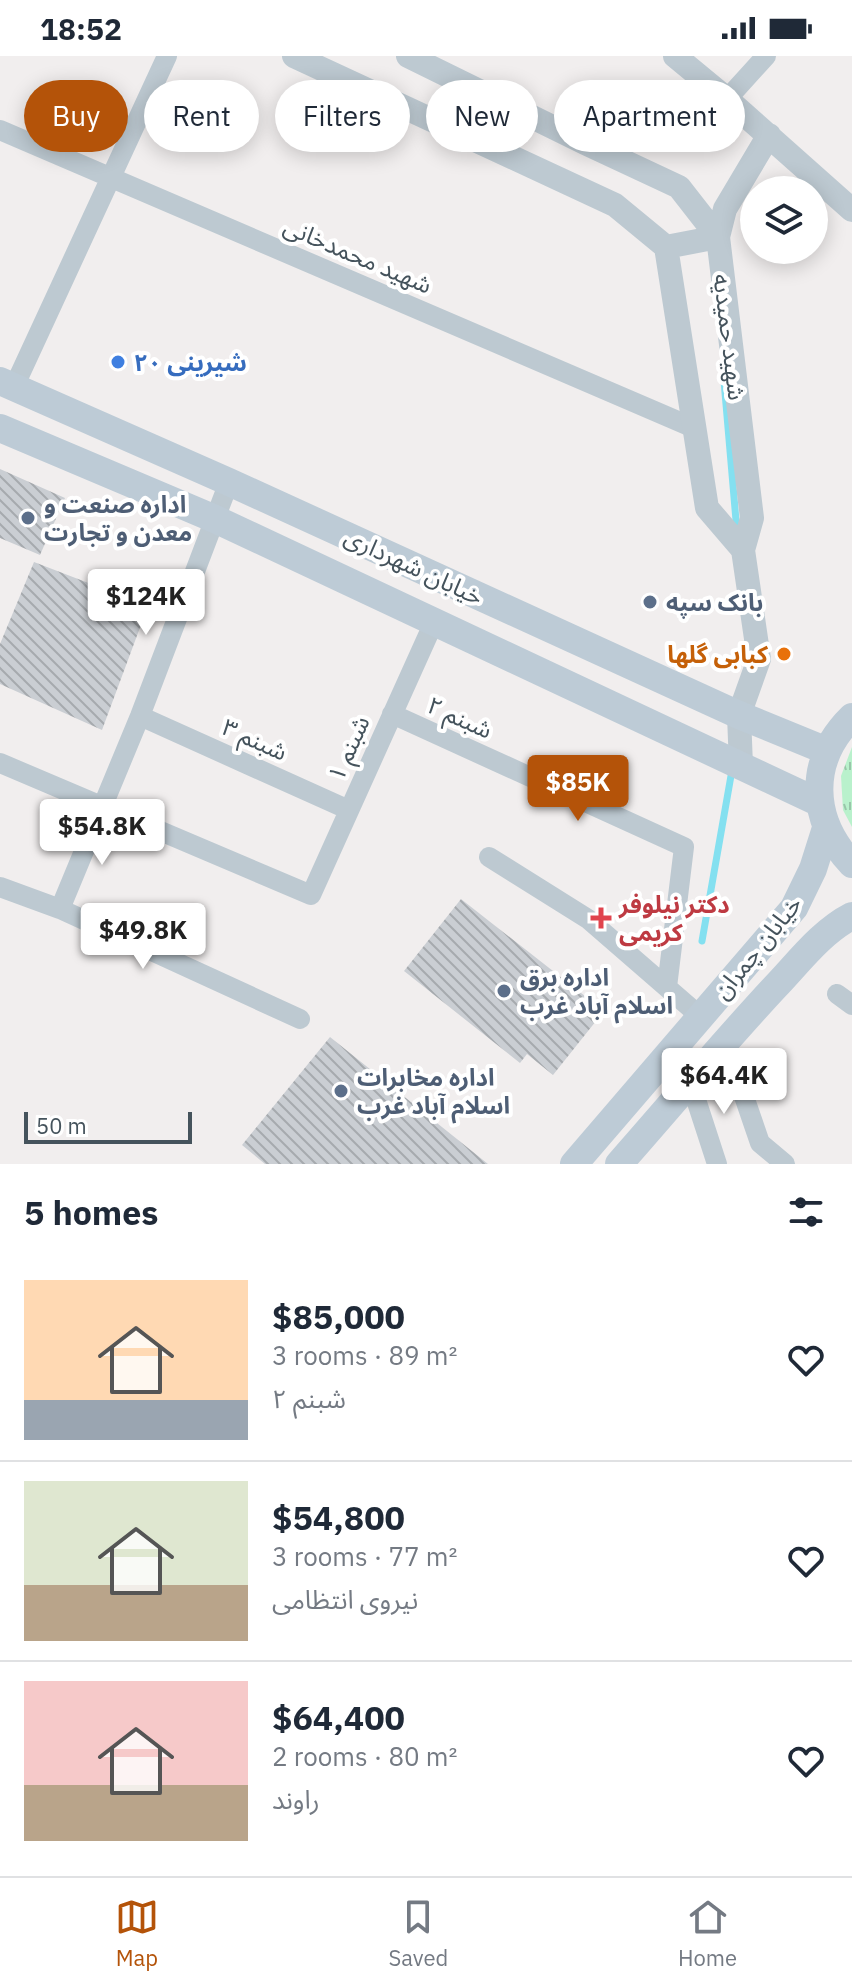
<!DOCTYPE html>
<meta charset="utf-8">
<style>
body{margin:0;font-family:"IBM Plex Sans","Noto Sans Arabic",sans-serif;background:#f2f2f3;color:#1f2937;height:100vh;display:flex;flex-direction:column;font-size:30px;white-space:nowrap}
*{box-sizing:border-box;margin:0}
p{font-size:26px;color:#747a83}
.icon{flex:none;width:44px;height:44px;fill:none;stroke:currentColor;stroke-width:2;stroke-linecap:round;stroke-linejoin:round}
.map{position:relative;height:1108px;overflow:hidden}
.side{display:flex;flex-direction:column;background:#fff;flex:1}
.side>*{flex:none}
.hud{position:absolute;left:24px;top:24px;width:804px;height:72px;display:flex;gap:16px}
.fabs{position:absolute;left:740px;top:120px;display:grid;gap:16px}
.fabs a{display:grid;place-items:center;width:88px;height:88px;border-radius:50%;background:#fff;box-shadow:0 4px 20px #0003;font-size:40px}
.scale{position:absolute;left:24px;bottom:20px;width:168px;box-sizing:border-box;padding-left:8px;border:4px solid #45535c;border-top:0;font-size:22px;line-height:28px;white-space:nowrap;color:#45535c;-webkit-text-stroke:6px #fff;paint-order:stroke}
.price{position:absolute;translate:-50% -68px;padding:0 18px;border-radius:8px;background:#fff;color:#222;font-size:26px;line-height:52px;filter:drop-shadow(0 2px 4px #0008)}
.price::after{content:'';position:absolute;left:50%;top:48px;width:24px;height:18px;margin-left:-12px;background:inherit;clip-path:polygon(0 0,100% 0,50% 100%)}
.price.selected{background:#b45309;color:#fff}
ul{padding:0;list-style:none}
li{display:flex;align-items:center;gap:24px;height:200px;padding:0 24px}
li+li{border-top:2px solid #e0e1e3}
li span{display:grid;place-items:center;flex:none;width:224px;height:160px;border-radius:0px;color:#555}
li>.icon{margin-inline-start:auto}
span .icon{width:96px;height:96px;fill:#fffc;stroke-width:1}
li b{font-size:34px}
h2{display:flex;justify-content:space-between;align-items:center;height:96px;padding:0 24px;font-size:34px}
.chip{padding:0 28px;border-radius:36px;background:#fff;box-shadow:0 4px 20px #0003;font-size:28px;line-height:72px}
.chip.selected{background:#b45309;color:#fff}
.status{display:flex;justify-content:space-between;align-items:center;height:56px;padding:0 40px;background:#fff;direction:ltr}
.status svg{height:22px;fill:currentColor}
.dock{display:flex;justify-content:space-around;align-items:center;height:112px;border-top:2px solid #e0e1e3;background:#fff;font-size:22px;color:#747a83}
.dock a{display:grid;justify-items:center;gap:4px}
.dock .selected{color:#b45309}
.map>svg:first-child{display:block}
</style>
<div class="status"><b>18:52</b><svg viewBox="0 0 49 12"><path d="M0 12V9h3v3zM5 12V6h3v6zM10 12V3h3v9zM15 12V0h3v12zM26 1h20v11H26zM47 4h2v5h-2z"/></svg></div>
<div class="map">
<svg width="852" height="1108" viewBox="0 0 852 1108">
<defs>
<pattern id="grass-tufts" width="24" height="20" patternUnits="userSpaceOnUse" patternTransform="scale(2)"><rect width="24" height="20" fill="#b9f1cc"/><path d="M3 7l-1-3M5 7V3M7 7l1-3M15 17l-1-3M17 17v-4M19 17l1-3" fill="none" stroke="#98c6a9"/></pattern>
<pattern id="building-back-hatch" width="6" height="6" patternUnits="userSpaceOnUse" patternTransform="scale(2)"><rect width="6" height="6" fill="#caced3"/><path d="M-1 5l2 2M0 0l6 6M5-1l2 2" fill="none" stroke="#a6aaae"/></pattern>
</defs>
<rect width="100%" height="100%" fill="#f1eeee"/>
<path fill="url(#grass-tufts)" d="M852,691V771L843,754L841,720Z"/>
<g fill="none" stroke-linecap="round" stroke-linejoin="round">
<path stroke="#84e0f0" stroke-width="7" d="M724,325L737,476
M702,885L732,714"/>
</g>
<path fill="url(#building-back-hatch)" d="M0,413L65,442L40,499L0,482Z
M34,506L148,550L102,674L0,628V588Z
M461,843L604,955L553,1019L527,998L520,1007L404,915Z
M330,981L488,1108H265L242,1089Z"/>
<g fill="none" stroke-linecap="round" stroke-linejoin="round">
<path stroke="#bdc9d1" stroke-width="20" d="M727,43L766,0
M0,74L694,372
M14,331L167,0
M392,658L684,791L667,931
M140,660L349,754
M0,707L311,839L434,566
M489,801L588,863L701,961
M0,831L60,853L300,963
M60,853L140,660L229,426
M837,938L852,949
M725,985L760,1087L785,1108
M690,1025L717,1108"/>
<path stroke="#bdc9d1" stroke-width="24" d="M294,0L615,149L666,191
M408,0L585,87L679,131L718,181
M675,0L727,43L852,154
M666,191L707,452L743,494
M666,191L718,181
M741,710L739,659L759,603L743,494L752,462L718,181L725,153L769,79"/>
<path stroke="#bdcbd6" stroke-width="28" d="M0,325L229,426L739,659L827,695
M0,372L215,463L820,747
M852,661C807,705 810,764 852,808
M574,1108L794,852L813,813L826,772
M619,1108C671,1049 721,989 775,931C799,906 821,876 852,860"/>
</g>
<circle fill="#3f7fe0" stroke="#fff" stroke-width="3" cx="118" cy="306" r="8"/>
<g fill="#5c6f8a" stroke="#fff" stroke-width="3">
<circle cx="28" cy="462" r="8"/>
<circle cx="650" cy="546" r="8"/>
<circle cx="504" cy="935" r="8"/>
<circle cx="341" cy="1035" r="8"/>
</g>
<circle fill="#e8710a" stroke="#fff" stroke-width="3" cx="784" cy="598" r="8"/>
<path fill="#e0444e" stroke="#fff" stroke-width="3" d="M597 850h8v8h8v8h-8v8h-8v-8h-8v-8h8z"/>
<g text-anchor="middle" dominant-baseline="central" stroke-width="8" stroke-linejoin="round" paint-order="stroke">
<g font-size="24" fill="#45535c" stroke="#fff">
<text transform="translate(358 199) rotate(23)">شهید محمدخانی</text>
<text transform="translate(730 281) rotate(83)">شهید حمیدیه</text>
<text transform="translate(414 510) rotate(25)">خیابان شهرداری</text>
<text transform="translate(460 661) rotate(24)">شبنم ۲</text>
<text transform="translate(255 683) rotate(24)">شبنم ۳</text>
<text transform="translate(348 692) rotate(-66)">شبنم ۱</text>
<text transform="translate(757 891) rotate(-51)">خیابان چمران</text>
</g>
<g font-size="24" font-weight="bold" fill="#366cbe" stroke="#fff" text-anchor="start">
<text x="134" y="306">شیرینی ۲۰</text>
</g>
<g font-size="24" font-weight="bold" fill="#4e5e75" stroke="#fff" text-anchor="start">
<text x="44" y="448">اداره صنعت و<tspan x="44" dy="28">معدن و تجارت</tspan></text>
<text x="666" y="546">بانک سپه</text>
<text x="520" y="921">اداره برق<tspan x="520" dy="28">اسلام آباد غرب</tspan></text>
<text x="357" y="1021">اداره مخابرات<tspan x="357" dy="28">اسلام آباد غرب</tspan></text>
</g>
<g font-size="24" font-weight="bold" fill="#c56008" stroke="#fff" text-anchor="end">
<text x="768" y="598">کبابی گلها</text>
</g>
<g font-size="24" font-weight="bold" fill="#be3a42" stroke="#fff" text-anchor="start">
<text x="619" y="848">دکتر نیلوفر<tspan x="619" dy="28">کریمی</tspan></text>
</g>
</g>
</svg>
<div class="fabs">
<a><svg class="icon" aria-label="layers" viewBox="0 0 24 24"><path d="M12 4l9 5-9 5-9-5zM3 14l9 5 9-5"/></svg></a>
</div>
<div class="scale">50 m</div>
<b class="price" style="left:146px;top:581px">$124K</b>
<b class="price selected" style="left:578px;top:767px">$85K</b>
<b class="price" style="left:102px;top:811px">$54.8K</b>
<b class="price" style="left:143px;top:915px">$49.8K</b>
<b class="price" style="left:724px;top:1060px">$64.4K</b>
<div class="hud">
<a class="chip selected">Buy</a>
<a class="chip">Rent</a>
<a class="chip">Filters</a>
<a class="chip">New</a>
<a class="chip">Apartment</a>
</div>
</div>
<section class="side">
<h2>5 homes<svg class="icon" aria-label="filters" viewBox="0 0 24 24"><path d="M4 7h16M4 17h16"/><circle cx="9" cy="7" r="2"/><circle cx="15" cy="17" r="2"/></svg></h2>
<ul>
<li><span style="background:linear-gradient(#ffd9b3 75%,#9aa5b1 0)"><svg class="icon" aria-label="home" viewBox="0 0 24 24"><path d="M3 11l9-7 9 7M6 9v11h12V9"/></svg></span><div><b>$85,000</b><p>3 rooms · 89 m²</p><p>شبنم ۲</p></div><svg class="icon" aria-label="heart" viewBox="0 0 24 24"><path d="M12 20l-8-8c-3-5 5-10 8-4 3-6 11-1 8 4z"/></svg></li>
<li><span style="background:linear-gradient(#dfe7d0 65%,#b9a48a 0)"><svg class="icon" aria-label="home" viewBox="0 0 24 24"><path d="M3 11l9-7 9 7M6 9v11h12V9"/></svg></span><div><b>$54,800</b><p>3 rooms · 77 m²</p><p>نیروی انتظامی</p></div><svg class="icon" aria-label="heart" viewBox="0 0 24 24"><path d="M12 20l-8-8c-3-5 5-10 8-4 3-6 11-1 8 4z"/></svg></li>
<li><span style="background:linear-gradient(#f6c9c9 65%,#b9a48a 0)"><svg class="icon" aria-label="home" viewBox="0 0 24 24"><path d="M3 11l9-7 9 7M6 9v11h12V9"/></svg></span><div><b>$64,400</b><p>2 rooms · 80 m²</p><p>راوند</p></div><svg class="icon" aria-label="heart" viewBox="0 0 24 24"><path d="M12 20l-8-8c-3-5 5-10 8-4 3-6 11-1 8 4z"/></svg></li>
</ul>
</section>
<nav class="dock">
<a class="selected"><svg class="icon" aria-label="map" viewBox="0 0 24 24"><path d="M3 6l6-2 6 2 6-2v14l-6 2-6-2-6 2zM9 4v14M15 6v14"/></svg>Map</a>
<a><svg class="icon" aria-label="saved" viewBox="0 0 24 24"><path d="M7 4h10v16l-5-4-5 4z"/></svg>Saved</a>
<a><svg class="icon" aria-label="home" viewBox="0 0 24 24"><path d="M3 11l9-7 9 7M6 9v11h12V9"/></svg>Home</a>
</nav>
